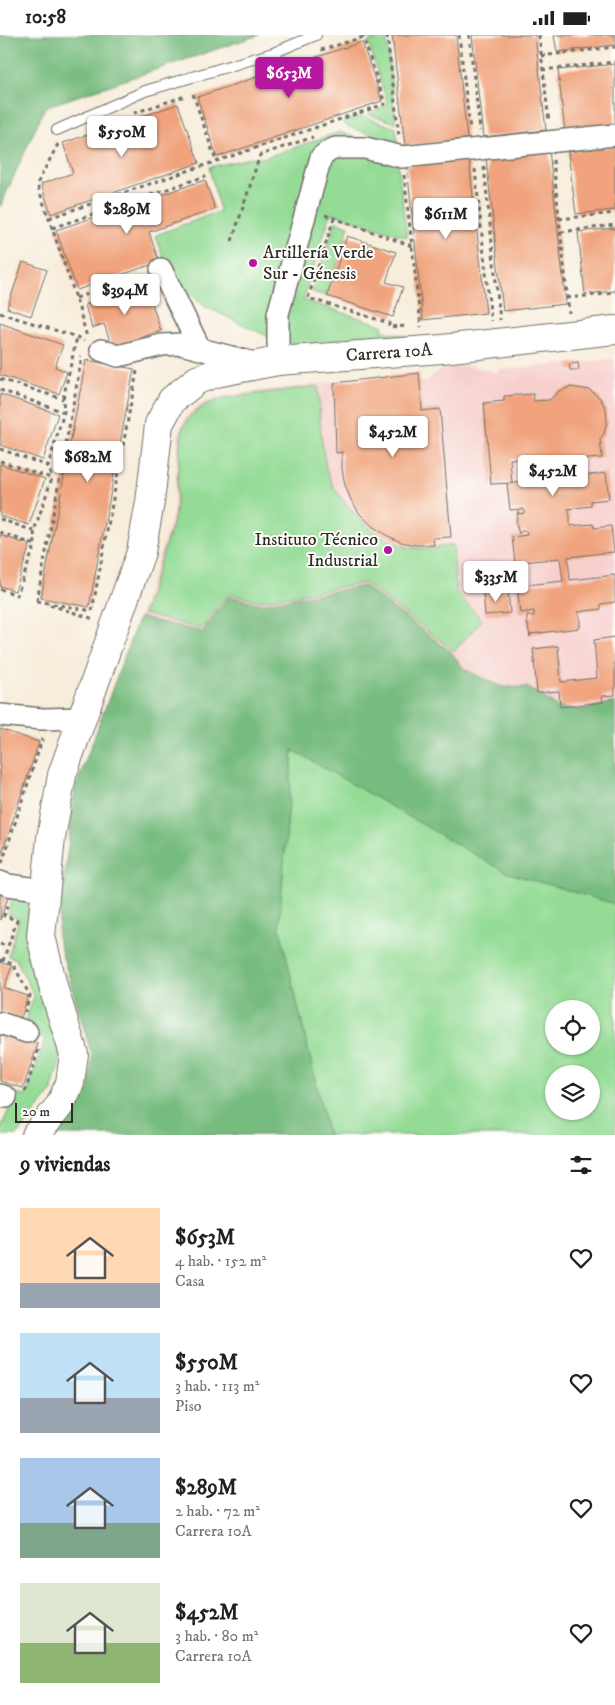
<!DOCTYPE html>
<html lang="es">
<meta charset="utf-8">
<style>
body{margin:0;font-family:"IM FELL DW Pica",serif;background:#f6f6f6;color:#202124;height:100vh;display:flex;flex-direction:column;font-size:19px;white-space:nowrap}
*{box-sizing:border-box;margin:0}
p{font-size:16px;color:#757577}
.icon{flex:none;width:28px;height:28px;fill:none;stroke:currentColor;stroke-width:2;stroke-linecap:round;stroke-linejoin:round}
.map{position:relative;height:1100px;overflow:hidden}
.drawer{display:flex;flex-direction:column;background:#fff;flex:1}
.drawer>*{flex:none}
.buttons{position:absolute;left:545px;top:965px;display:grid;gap:10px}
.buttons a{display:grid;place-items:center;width:55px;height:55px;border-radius:50%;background:#fff;box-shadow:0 1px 4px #0004;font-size:25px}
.scale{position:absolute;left:15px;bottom:12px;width:58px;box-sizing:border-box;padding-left:5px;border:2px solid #2b2b2b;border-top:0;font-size:14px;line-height:18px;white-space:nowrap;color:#2b2b2b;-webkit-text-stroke:4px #fdfcf7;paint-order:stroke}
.price{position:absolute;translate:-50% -42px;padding:0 11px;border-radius:5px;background:#fff;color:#222;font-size:16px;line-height:32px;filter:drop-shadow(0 1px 2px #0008)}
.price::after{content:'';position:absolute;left:50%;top:30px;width:15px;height:11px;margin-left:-8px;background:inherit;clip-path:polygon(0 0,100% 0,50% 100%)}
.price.selected{background:#b5179e;color:#fff}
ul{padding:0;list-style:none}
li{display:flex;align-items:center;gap:15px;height:125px;padding:0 20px}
li span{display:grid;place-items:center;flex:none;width:140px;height:100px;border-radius:0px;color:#555}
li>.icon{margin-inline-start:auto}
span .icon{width:60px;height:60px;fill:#fffc;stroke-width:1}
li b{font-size:21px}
h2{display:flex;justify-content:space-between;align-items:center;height:60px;padding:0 20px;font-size:21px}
.status{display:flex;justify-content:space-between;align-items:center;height:35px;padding:0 25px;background:#fff;direction:ltr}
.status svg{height:14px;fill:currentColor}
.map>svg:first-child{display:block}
</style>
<div class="status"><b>10:58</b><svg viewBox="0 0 49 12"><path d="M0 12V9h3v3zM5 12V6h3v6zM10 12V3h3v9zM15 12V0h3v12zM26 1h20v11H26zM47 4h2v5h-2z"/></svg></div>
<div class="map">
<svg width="615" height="1100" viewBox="0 0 615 1100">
<rect width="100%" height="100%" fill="#fdfcf7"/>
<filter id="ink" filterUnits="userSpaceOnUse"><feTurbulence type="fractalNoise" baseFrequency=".02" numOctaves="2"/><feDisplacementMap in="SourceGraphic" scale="10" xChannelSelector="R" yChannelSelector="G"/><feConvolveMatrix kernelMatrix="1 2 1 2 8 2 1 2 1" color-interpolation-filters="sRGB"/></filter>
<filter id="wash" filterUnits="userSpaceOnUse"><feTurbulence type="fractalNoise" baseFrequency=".0096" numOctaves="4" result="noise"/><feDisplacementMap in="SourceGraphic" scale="20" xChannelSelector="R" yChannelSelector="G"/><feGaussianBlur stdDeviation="1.12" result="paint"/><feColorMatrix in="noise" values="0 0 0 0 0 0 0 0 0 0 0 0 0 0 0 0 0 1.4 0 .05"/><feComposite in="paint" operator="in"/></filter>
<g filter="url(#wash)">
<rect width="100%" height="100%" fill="#f7eddb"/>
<path fill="#f7d0ce" d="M615,324V667L581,675L560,673L527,652H502L464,634L451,617L364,551L261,569L230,561L202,597L139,582L173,479L178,400L184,385L189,378L204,367L224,360L420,337L421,347H426L437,337L454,332L462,331H470L498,338V335Z"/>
<path fill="#94dc96" stroke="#608460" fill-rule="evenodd" d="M386,1L396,88L368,79L388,70L368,7Z
M362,81L396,93L398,108L346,91L343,86Z
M340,97L396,116L407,202L331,178L303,265L382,290L383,296L410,302L298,316L204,271L167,237L156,200L220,176L209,132L255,122L264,123Z
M336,186L349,191L327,261L312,257Z
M318,351C320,378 320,406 326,432C332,462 371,500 400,510C417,516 436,513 453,510L456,557L482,585L454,616L364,548L260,566L229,558L201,594L143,579L175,480L180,408L183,392L191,380L205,370L224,363Z
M293,715L615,864V1100H328L279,890ZM554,974H591V1011H554ZM554,1039H591V1076H554Z
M15,853L29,855L27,923L57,1000L60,1018L58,1033L51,1057L17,1100H0V1096L15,1059L26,1061L45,1004L23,994L34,961L16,924L8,921L19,884L8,879Z"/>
<path fill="#77bc7f" stroke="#517455" d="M0,0H259L45,72L0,172Z
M364,551L451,617L464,634L502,652H527L560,673L581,675L615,667V869L505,837L293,715L279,890L328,1100H56L89,1055L92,1021L57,902L75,754L139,582L202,597L229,561L261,569Z"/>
<g id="blocks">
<path fill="#f0a37b" d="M392,0H456L467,104L405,111Z
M472,0H535L546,95L483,102Z
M554,0H615V10L557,17Z
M362,7L382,66L217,122L197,62Z
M615,29V92L565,97L558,35Z
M178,69L199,128L51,179L41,149L73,138L63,108Z
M615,111V175L576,179L568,117Z
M549,115L566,269L503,276L486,122Z
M469,124L486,278L423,285L407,131Z
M205,145L215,174L149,197L159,227L77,255L56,195Z
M615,193V256L585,259L578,197Z
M347,201L396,217L386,247L403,252L393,282L327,261Z
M23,227L47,235L31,281L7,273Z
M146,250L161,296L112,312L104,289L92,293L85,270Z
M0,288L63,310L55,332L67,337L59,359L0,340Z
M86,325L134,334L89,572L41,563Z
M578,328L579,335H570L569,329Z
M419,338L422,376L440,374L451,502L433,503L434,510H417L401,507L386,500L372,491L360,479L351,465L345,450L342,434V417L336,418L334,348Z
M571,352L590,355L600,363L606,374L607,387L604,399L600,404L602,423L562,426L564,443L606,438L609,464L591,466V471L568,474L570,481V491L593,489L594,493L611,491L614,517L568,522L570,545L615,540V567L601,569V574L578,577L580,584V593L531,599L530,602L527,585L528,579L529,581H534V576L520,578L517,551L563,546L560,523L515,528L512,502L527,500L526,496H521L519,499L516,488L518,476L519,479L524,478V474L510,475L507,449L549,444L547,427H546L543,434L539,436L534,434L532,429L533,424L536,422L510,424L512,448L491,449L484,368L504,366V361L533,359L534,366L549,365L559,356Z
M0,359L58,379L43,425L0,410Z
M0,429L45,444L29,490L0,481Z
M0,500L30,510L15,556L0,551Z
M508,555L510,578L485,580L483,557Z
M615,602V660L602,661L603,667L560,672L559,656L537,658L533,614L558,611L561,647L597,643L594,605Z
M0,694L39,707L0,824Z
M0,857L9,860L0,885Z
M0,927L12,931L4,953L28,961L21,983L0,976Z
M0,997L38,1009L23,1053L0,1046Z"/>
</g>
</g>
<g filter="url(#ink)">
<use href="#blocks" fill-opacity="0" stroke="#726f69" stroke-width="1"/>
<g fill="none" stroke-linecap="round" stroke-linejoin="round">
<defs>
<path id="lane" d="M57,95L145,56L273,18L316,0"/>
<path id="street" d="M161,234L200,314
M101,315L118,321L162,310L181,309L258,329
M278,326V279L321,122L329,116L336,113H365L402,122L615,100
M0,680L42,684L82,683
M0,847L8,850L45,855
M0,988L27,997
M0,1060L6,1062"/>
<path id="secondary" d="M36,1100L60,1070L70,1048L74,1019L54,955L41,901L51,803L62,740L141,517L150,467L159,389L172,365L197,345L216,338L278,326L442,314L615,295"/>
</defs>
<use href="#lane" stroke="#726f69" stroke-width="12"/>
<use href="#street" stroke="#726f69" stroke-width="24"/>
<use href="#secondary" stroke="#726f69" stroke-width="30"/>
<path stroke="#726f69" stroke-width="3" stroke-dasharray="4 4" stroke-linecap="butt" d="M387,0L399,101
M459,0L470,95
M469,0L480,96
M539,0L549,87
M321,15L370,0
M541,21L615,12
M542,35L615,27
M193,59L216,126
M134,78L185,61
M58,109L37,149L76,263L87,302
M553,125L569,278
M484,132L500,285
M475,134L491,286
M404,140L421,292
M325,180L412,211
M49,183L385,69L363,1
M334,183L308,263L389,288V292L407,291
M559,184L615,178
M52,193L206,141
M561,197L615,190
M232,206L260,120L313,102
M76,263L144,240
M567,263L615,258
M0,278L77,302L84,306
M0,344L63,364
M0,355L64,377
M0,414L48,431
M0,426L51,443
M0,484L34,496
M0,497L35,510
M0,554L17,560L35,510L34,496L52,443L48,431L64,377L63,364L77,302
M37,566L82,321
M37,566L92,576L137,336
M50,570L94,584
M2,828L42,705L41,704
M0,909L7,911
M0,925L13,929L30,961L25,977
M3,926L17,885L4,881L8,869
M25,1057L39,1013"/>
<use href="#lane" stroke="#fff" stroke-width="10"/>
<use href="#street" stroke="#fff" stroke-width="21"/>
<use href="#secondary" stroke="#fff" stroke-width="28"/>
</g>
</g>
<g fill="#b5179e" stroke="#fdfcf7" stroke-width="2">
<circle cx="253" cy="228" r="5"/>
<circle cx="388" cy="515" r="5"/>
</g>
<g text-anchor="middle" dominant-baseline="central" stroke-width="4" stroke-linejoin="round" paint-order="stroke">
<g font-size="18" fill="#2b2b2b" stroke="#fdfcf7" text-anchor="start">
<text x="263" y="218">Artillería Verde<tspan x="263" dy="21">Sur - Génesis</tspan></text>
<text x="378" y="505" text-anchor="end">Instituto Técnico<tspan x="378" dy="21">Industrial</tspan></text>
</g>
<g font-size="18" fill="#2b2b2b" stroke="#fdfcf7">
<text transform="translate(389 318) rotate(-4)">Carrera 10A</text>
</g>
</g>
</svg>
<div class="buttons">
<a><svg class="icon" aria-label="locate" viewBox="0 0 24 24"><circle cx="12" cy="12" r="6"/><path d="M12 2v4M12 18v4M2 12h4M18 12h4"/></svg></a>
<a><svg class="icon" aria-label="layers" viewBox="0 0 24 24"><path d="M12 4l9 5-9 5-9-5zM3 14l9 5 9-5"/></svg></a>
</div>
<div class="scale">20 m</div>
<b class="price selected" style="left:289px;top:64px">$653M</b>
<b class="price" style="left:122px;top:123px">$550M</b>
<b class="price" style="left:127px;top:200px">$289M</b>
<b class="price" style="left:446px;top:205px">$611M</b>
<b class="price" style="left:125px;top:281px">$394M</b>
<b class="price" style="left:393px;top:423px">$452M</b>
<b class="price" style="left:88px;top:448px">$682M</b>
<b class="price" style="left:553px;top:462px">$452M</b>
<b class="price" style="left:496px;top:568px">$335M</b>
</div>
<section class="drawer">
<h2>9 viviendas<svg class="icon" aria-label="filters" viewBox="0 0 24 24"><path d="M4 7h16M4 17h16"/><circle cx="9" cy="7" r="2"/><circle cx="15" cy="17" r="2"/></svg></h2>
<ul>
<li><span style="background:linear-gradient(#ffd9b3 75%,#9aa5b1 0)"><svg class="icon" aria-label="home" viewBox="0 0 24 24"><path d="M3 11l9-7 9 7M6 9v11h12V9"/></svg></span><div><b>$653M</b><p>4 hab. · 152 m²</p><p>Casa</p></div><svg class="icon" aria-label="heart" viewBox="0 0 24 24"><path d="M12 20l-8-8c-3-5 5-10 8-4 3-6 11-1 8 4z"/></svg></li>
<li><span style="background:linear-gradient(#bfe0f5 65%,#9aa5b1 0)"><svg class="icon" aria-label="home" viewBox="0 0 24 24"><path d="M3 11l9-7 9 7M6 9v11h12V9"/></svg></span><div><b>$550M</b><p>3 hab. · 113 m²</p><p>Piso</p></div><svg class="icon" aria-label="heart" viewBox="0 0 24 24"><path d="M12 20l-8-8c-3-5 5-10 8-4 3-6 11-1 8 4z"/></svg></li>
<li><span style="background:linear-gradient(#a9c7e8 65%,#7fa58c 0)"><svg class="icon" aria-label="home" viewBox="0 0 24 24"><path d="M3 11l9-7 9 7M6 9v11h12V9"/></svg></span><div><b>$289M</b><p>2 hab. · 72 m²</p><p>Carrera 10A</p></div><svg class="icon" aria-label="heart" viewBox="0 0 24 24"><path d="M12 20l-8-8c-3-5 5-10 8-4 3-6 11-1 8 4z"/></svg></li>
<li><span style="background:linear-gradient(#dfe7d0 60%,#8fb573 0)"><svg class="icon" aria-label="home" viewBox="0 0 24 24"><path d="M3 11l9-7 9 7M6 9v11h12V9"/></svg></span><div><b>$452M</b><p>3 hab. · 80 m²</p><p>Carrera 10A</p></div><svg class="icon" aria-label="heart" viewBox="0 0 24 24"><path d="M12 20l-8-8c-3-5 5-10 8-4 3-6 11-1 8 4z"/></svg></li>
</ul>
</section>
